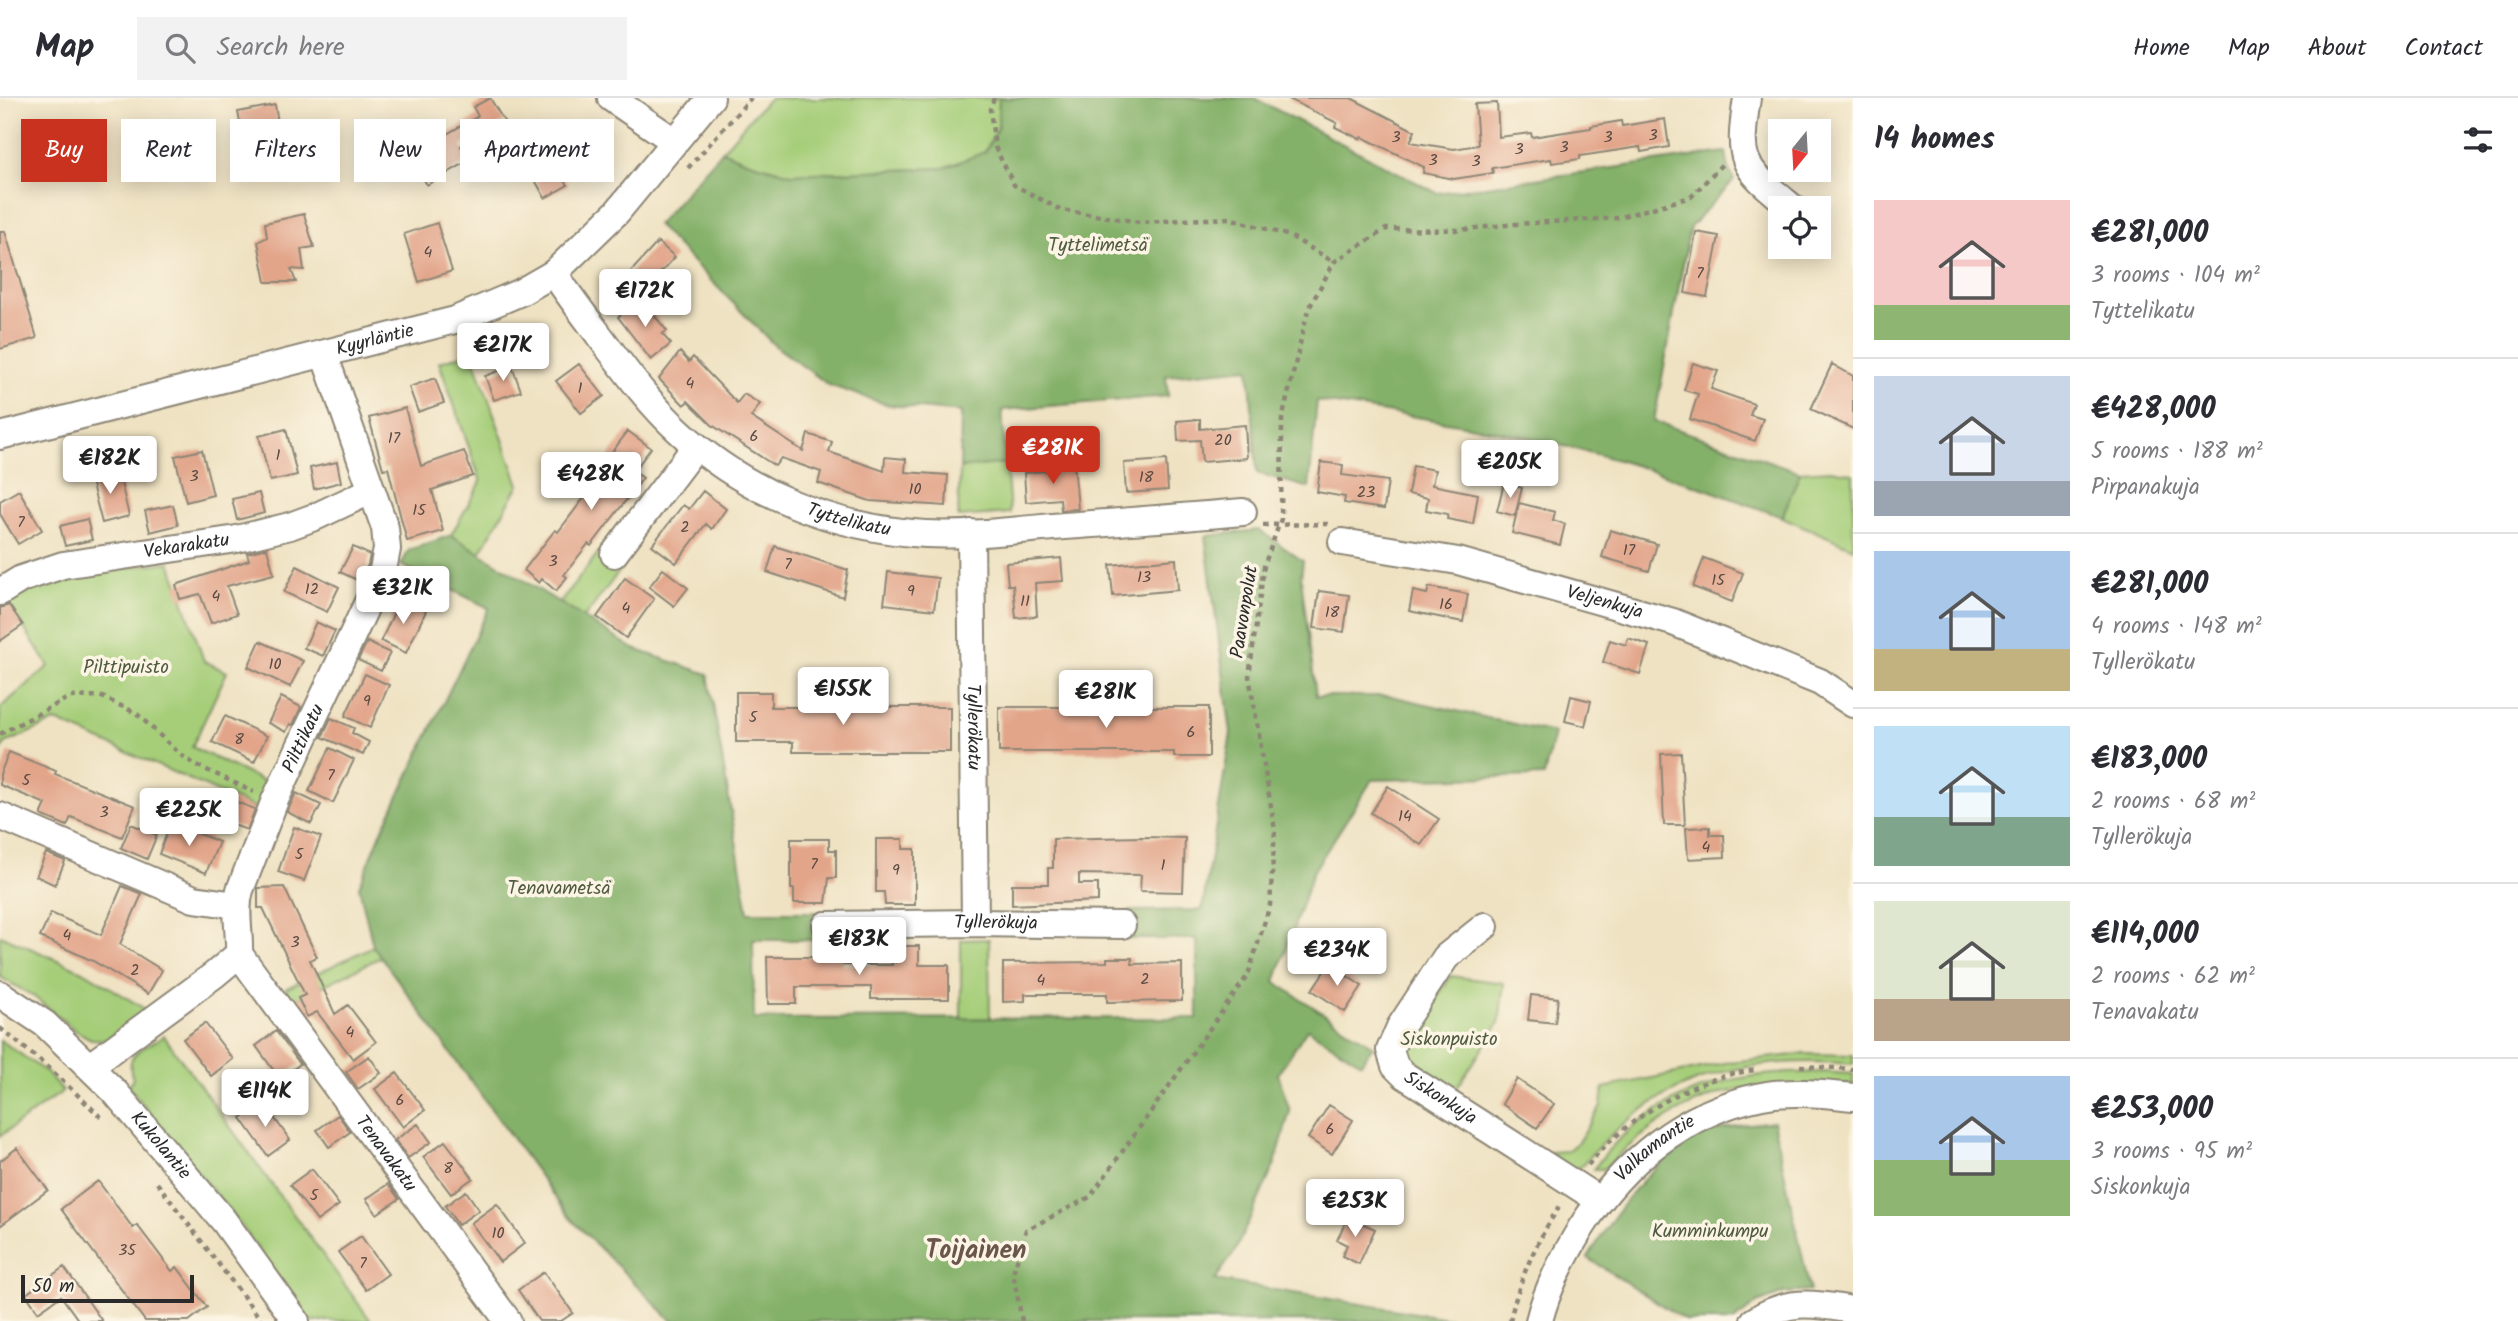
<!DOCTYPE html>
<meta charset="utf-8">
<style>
body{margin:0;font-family:Kalam,sans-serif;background:#f2f2f3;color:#2b2b33;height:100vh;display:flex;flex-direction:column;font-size:26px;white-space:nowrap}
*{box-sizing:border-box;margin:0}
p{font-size:23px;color:#7c7c81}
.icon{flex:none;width:38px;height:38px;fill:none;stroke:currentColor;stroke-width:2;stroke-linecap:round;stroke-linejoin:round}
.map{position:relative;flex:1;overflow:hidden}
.side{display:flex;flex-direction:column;background:#fff;width:665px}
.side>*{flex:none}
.top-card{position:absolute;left:21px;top:21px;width:665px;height:63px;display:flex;gap:14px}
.needle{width:46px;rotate:198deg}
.tools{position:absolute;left:1768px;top:21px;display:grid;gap:14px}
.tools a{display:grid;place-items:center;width:63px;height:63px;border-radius:0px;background:#fff;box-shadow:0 4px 18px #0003;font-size:35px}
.scale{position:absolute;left:21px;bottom:18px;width:173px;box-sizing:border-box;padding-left:7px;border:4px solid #2b2b2b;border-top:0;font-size:19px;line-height:24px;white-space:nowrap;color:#2b2b2b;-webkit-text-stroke:5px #fcf5e5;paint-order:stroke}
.price{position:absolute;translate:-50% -60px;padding:0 16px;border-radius:7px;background:#fff;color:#222;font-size:23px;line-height:46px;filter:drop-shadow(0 2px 4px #0008)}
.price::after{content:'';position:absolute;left:50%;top:42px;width:21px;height:16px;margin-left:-10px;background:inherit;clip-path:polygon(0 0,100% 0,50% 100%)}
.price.current{background:#c8321e;color:#fff}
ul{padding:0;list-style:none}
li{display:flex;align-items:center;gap:21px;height:175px;padding:0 21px}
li+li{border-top:2px solid #e1e1e2}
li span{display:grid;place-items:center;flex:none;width:196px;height:140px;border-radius:0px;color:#555}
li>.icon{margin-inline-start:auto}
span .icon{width:84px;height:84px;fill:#fffc;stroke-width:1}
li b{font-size:30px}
h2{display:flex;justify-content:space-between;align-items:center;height:84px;padding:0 21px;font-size:30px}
.tag{padding:0 24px;border-radius:0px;background:#fff;box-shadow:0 4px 18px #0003;font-size:24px;line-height:63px}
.tag.current{background:#c8321e;color:#fff}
header{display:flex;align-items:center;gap:42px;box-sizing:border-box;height:98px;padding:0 35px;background:#fff;border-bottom:2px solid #e1e1e2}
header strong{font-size:33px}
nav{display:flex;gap:38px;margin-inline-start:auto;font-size:24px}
.search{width:490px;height:63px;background:#f2f2f3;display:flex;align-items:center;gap:18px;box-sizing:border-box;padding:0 24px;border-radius:0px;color:#7c7c81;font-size:26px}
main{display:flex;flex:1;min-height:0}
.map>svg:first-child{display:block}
</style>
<header>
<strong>Map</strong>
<div class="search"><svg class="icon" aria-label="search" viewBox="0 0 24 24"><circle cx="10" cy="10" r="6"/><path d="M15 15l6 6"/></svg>Search here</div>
<nav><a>Home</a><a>Map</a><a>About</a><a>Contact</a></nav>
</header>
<main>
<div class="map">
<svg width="1853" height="1223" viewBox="0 0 1853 1223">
<rect width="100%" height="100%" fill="#fcf5e5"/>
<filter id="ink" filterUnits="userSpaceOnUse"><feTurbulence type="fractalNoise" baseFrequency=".0143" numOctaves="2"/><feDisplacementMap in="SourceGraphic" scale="14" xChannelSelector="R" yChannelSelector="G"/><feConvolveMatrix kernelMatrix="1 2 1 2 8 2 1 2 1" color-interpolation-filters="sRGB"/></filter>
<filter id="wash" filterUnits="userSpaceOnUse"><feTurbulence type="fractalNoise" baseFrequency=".00686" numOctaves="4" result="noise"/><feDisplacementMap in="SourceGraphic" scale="28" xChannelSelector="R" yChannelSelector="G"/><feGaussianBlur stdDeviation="1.57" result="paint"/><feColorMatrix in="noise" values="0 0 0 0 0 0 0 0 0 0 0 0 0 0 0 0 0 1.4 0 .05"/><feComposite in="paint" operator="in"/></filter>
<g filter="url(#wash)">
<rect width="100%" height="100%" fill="#efe2c2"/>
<path fill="#a6ce79" stroke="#687c52" stroke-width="2" d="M770,0H999L998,29L985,54L944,70L791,76L746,63L722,53L751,19Z
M472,254L519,387L480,455L451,437L481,384L439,264Z
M1006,365L1010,415L958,419L960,370Z
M1831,372L1853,376V450L1782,419L1800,374Z
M602,450L624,467L584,520L560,505Z
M170,464L204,563L227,574L192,649L267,685L257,711L56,623L5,645L0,655V610L49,568L7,504C56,475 115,471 170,464Z
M0,837L85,874L143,910L146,914L106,942L91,941L76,933L33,898L0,879Z
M989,841L990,921H961V842Z
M373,848L381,859L293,903L285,891Z
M1451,878L1504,885L1499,925L1455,993C1439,982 1398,967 1408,943Z
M164,938L371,1223H310L240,1126L128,988L133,981C123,954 143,951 164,938Z
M0,942L46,974L63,993L0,1038Z
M1803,956L1853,957V966C1736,956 1652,982 1576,1074L1572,1075L1550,1054L1567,1053L1578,1044L1601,1008L1603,990L1730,964Z
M1823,974L1853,976V987C1828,988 1803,989 1778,990C1766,990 1753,989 1741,991C1687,1000 1642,1033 1604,1071H1594C1623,1027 1680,993 1732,982C1762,975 1792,975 1823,974Z"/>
<path fill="#84b169" stroke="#586e4a" stroke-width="2" d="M999,0H1254L1437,95L1726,54L1729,72L1734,82L1690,129L1654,323L1800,374L1782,419C1722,397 1662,374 1600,357C1507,332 1412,318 1317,303L1309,390L1257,375L1249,270L1166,278L1168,298L1002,312L1006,365L960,370L961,314L888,307L829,287L774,247L657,127L722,53L746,63L791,76L944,70L985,54L998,29Z
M1259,432L1303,463L1301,480L1316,598H1391L1554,635L1544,678L1372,682L1313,774L1275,884L1373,948L1361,965L1307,931L1278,976L1290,1013L1275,1066L1235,1153L1215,1182L1465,1223H672L571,1121L373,848L359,789L381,735L489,510L401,467L409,452L451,437L634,551L708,576L748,814H822V842H753L754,921L1197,920V841H1128V813L1202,812L1231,635L1205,438Z
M1773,1023L1810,1193L1784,1195L1757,1205L1734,1223H1686L1588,1160C1617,1111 1651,1061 1704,1037C1726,1028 1750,1026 1773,1023Z"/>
<g id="blocks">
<path fill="#e2a58a" d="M490,0L505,25H502L461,48L470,62L427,87L410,57L478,18L473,9Z
M1287,0H1351L1415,33L1410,44L1454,51L1478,47L1475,6L1497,5L1499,39L1531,35L1532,39L1591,30V28L1621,23L1622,28L1665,21L1669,49L1641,54L1640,49L1580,58V61L1552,65L1551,61L1492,70L1493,75L1454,81L1423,75L1424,69L1362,39L1360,41L1335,29L1337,25Z
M275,7L281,42L251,47L249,39L243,40L238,14Z
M550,44L569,78L564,81L568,87L545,100L526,66L531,64L527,57Z
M304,116L314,149L301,151L304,172L291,171L296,184H266L258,144L267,139L265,125Z
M437,125L452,173L419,184L404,136Z
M0,133H5L37,240L0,251Z
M1696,134L1719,138L1707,199L1685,195Z
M658,144L675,159L643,194L626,179Z
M641,201L667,233L662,236L671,246L651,262L618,219Z
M680,254L689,264L693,259L737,305L744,296L760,306L751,319L803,353L808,336L832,344L829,354L884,373L885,359L906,361L905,374L948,377L946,408L870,403L818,385L821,374L781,360L775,368L712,327L688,303L684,307L659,281Z
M1693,265L1718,273L1711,291L1754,306L1750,317L1763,321L1755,343L1690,321L1698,296L1684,292Z
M579,266L604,298L581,315L556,283Z
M1832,266L1853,278V331L1811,311Z
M512,268L521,293L494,302L485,278Z
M435,280L444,305L418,314L409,289Z
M405,310L421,368L464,353L473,378L432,392L443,433L407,443L388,370L383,371L369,320Z
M1200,321V331L1245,327L1247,360L1202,364L1200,342L1178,343L1177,323Z
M286,331L297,377L270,383L259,338Z
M628,333L651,350L634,373L643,380L591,448L588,446L564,477L567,479L556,493L542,481L539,485L524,472L555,432L558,434L590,392L577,383L588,369L596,375Z
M202,352L213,397L186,404L175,358Z
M1166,362L1168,392L1126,395L1124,365Z
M337,364L341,384L314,391L310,370Z
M1321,364L1343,367L1342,377L1388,383L1384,411L1344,405L1345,399L1317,394Z
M1074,365L1078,411L1061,412L1060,401L1026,404L1024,375L1057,372L1056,367Z
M1413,368L1435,372L1432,387L1478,396L1473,426L1447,421L1448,416L1426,412L1428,400L1408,396Z
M118,372L129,418L102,425L90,379Z
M1504,385L1522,390L1515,418L1497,413Z
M19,392L42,432L18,446L0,416V403Z
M703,393L726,411L712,431L706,426L676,465L652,447L683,407L689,411Z
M259,395L264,415L237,422L232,401Z
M1519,405L1555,414L1553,422L1565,426L1560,447L1512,435Z
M173,407L178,427L150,434L145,413Z
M87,421L92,442L65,448L60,428Z
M1610,432L1657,446L1649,473L1602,459Z
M775,448L848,472L843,499L767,474Z
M353,449L370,457L368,467L359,483L340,474Z
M267,450L274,476L227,488L237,516L211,525L200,496L180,501L176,487L249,462L247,455Z
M1061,460L1063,483L1035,485L1037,518L1016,520L1013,487H1008L1006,465Z
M1704,460L1743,475L1732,504L1693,489Z
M1176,461L1178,492L1113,498L1110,467Z
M297,468L339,489L327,514L284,494Z
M663,471L688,490L674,508L649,489Z
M888,474L938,480L934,512L884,506Z
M625,480L654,501L626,540L597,519Z
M1429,489L1468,496L1463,524L1409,513L1413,493L1427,496Z
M1319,493L1349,497L1344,534L1314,530Z
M400,501L426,513L406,555L381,543Z
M9,507L23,527L0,543V510Z
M316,524L335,533L323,558L304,550Z
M1628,540L1649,547L1640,576L1603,564L1610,542L1626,547Z
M260,543L303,563L290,589L248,569Z
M367,544L390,555L381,573L358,562Z
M365,576L389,587L370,630L345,618Z
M736,594H771V609H950V654H793V644H736Z
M1571,598L1591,603L1585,628L1565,623Z
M281,599L301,609L293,627L290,626L286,634L268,625Z
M999,609H1209V659H1174V654H999Z
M225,618L267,638L254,664L212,644Z
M331,620L354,630L352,635L369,644L363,657L322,639Z
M330,650L354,662L333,705L309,693Z
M9,654L56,673L55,676L135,708L122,739L71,719L67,728L41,717L46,706L0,687V676Z
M1681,655L1685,727H1664L1661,656Z
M1388,688L1439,721L1421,747L1371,715Z
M296,695L321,707L311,726L287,714Z
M226,700L255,711L247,732L217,721Z
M171,724L219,744L206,775L159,756Z
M131,726L157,737L147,761L121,750Z
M294,729L321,739L304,783L278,774Z
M1710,729V737H1724L1725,759L1688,761L1686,730Z
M1142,739L1185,740L1183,794L1140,793L1141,777L1079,776V786H1098V803L1012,807V786H1048V770H1053V741Z
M791,741H829V752H836V780H829L826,805H794V791H791Z
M876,741H903V751H915V807H885L884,794H876Z
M46,755L65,763L55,787L36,778Z
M122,788L142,796L120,846L162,872L148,896L93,863L40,839L51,815L101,837Z
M284,789L317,859L310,862L335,916L348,907L376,944L353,961L317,914L307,919L298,900L305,897L263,810H258V790Z
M892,848H919V867H949V901H871V889H796V906H768L767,859H843V867H892Z
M1107,860H1132V866L1182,865V903L1107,904V896H1025V903L1003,904V865L1107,864Z
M1329,866L1362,888L1345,914L1312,892Z
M1531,897L1558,900L1555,925L1528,922Z
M205,925L233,961L211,978L183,941Z
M276,933L300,966L280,981L256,948Z
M369,958L381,975L358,991L346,974Z
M397,975L425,1012L403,1029L375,991Z
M1517,981L1554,1006L1537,1030L1502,1006Z
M263,1004L290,1042L268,1058L241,1020Z
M1329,1007L1353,1022L1332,1056L1308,1040Z
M338,1017L350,1034L329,1049L317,1032Z
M418,1026L431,1044L408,1060L395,1042Z
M445,1043L473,1080L451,1096L423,1059Z
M17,1050L48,1092L0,1128V1063Z
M312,1071L339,1107L317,1123L290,1087Z
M98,1083L133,1130L137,1127L172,1173L177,1169L207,1209L189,1223H145L61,1111Z
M388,1086L399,1101L377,1116L366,1101Z
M466,1093L479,1112L458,1127L445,1108Z
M497,1106L525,1145L500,1164L471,1125Z
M1348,1119L1375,1131L1359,1166L1342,1158L1347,1147L1337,1142Z
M361,1138L388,1176L366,1192L338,1154Z
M64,1169L102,1223H79L61,1198L38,1214L26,1196Z
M544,1174L573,1215L561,1223H539L518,1192Z"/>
</g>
</g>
<g filter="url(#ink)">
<use href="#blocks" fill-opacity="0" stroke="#8d8676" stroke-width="2"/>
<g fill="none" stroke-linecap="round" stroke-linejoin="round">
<defs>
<g id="minor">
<path d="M611,0L674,43"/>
<path d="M1747,0C1737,67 1742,68 1793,110"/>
<path id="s1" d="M554,175C571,201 591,226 610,252C631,280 652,308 678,332C745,395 835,431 926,436C972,438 1018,432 1064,428C1123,424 1183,419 1243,414"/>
<path id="s2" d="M0,338L455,222L521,194L554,175L617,114L711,0"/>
<path id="s3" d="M971,435L975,825"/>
<path id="s4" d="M1342,444L1458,463L1673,524L1820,584L1853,606"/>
<path d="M614,456L696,348"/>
<path id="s5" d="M0,494L21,481L63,467L237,441L290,428L317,418L370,393"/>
<path d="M0,718L194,801L236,807"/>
<path id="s6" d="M826,827L975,825L1122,827"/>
<path id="s7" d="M1485,828L1446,859L1400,929L1390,952L1395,968L1404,977L1599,1102"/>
<path id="s8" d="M239,856L508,1223"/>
<path id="s9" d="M0,896L45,926L115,994L224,1123L296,1223"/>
<path id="s10" d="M90,968L214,877L239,856C240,834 234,813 240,792L275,702L383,472L387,451L385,430L324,256"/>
<path id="s11" d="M1539,1223C1547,1190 1564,1159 1581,1130C1623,1064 1683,1014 1762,998C1791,992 1824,996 1853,999"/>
<path d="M1754,1223C1789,1200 1814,1206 1853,1212"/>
</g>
</defs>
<use href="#minor" stroke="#8d8676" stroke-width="30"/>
<path stroke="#8d8676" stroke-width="4.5" stroke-dasharray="5 5" stroke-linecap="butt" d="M994,0L990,11L995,49L1014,87L1061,112L1140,124L1229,120L1290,138L1334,164
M688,70L751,0
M1263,427L1328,426
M0,636L70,599L100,598L136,615L181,657L196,667L254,694
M0,930L48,969L104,1022
M1800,968L1853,971
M1588,1067C1626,1020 1695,978 1756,972
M157,1085L262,1223
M1022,1223L1013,1175L1026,1132L1090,1099L1248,877L1270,807L1275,732L1249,578L1264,468L1281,421L1282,322L1308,212L1334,164L1386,131L1458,132L1516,126L1617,120L1691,99L1724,64
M1510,1223C1519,1181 1537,1142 1561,1106"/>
<use href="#minor" stroke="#fff" stroke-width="26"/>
</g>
</g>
<g text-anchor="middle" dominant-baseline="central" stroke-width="7" stroke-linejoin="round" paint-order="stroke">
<g font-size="16" fill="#594a43">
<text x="1653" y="37">3</text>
<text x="1396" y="39">3</text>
<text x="1608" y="39">3</text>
<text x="1564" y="49">3</text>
<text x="1519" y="51">3</text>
<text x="1433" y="62">3</text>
<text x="1476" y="63">3</text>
<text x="428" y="154">4</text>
<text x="1700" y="175">7</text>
<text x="690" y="285">4</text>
<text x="580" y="290">1</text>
<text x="754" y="338">6</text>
<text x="394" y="340">17</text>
<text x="1223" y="342">20</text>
<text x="278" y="357">1</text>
<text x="194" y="378">3</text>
<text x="1146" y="379">18</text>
<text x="915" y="391">10</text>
<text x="1366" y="394">23</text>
<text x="419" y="412">15</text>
<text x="21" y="424">7</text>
<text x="685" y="429">2</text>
<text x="1629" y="452">17</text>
<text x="553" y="463">3</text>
<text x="788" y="466">7</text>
<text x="1144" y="479">13</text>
<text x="1718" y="482">15</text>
<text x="312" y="491">12</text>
<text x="911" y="493">9</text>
<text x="216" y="498">4</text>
<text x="1025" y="503">11</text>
<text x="1446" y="506">16</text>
<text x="626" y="510">4</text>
<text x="1332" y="514">18</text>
<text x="275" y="566">10</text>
<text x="367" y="603">9</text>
<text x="753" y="619">5</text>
<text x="1191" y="634">6</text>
<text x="239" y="641">8</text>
<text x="331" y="677">7</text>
<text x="26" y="682">5</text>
<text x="104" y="714">3</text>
<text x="1405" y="718">14</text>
<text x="1706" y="749">4</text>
<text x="299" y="756">5</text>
<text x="814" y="766">7</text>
<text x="1163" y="767">1</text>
<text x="896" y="772">9</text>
<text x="67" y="837">4</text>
<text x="295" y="844">3</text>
<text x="135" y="872">2</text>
<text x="1145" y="881">2</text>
<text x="1041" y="882">4</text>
<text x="350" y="934">4</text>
<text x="400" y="1002">6</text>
<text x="1330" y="1031">6</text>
<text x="448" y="1070">8</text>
<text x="314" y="1097">5</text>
<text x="498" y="1135">10</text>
<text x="127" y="1152">35</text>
<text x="363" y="1165">7</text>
</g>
<g font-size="19" fill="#505c42" stroke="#fcf5e5">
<text x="1098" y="148">Tyttelimetsä</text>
<text x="126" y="570">Pilttipuisto</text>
<text x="559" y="791">Tenavametsä</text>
<text x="1449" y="942">Siskonpuisto</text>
<text x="1710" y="1134">Kumminkumpu</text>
</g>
<g font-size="19" fill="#2b2b2b" stroke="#fcf5e5">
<text stroke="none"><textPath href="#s2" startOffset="387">Kyyrläntie</textPath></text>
<text stroke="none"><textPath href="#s1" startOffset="396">Tyttelikatu</textPath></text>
<text stroke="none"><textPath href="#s5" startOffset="194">Vekarakatu</textPath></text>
<text stroke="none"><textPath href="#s4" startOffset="270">Veljenkuja</textPath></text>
<text transform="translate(1245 514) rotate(-81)">Paavonpolut</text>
<text stroke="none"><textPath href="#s3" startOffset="194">Tyllerökatu</textPath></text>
<text stroke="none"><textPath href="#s10" startOffset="415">Pilttikatu</textPath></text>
<text stroke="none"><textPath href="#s6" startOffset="170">Tyllerökuja</textPath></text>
<text stroke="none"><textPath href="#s7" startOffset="231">Siskonkuja</textPath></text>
<text stroke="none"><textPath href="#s9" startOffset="222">Kukolantie</textPath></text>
<text stroke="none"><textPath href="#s11" startOffset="212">Valkamantie</textPath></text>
<text stroke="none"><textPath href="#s8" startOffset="248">Tenavakatu</textPath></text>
</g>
<g font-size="26" font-weight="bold" fill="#6b564c" stroke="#fcf5e5">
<text x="976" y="1153">Toijainen</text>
</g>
</g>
</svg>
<div class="tools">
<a><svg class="needle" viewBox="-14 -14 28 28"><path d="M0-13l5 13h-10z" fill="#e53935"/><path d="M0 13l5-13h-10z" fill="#7c7c81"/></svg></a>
<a><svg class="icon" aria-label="locate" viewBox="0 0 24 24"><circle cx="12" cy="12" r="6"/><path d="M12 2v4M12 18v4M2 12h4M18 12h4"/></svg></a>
</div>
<div class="scale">50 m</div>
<b class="price" style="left:645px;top:231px">€172K</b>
<b class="price" style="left:503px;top:285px">€217K</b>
<b class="price current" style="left:1053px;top:388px">€281K</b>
<b class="price" style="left:110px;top:398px">€182K</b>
<b class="price" style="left:1510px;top:402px">€205K</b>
<b class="price" style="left:591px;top:414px">€428K</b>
<b class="price" style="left:403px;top:528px">€321K</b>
<b class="price" style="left:843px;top:629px">€155K</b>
<b class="price" style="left:1106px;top:632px">€281K</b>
<b class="price" style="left:189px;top:750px">€225K</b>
<b class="price" style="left:859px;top:879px">€183K</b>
<b class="price" style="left:1337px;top:890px">€234K</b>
<b class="price" style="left:265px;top:1031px">€114K</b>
<b class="price" style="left:1355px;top:1141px">€253K</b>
<div class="top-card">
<a class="tag current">Buy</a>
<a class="tag">Rent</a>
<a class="tag">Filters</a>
<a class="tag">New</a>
<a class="tag">Apartment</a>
</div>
</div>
<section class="side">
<h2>14 homes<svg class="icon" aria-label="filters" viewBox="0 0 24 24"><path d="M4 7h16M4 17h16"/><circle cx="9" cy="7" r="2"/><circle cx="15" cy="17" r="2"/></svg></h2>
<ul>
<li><span style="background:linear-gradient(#f6c9c9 75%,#8fb573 0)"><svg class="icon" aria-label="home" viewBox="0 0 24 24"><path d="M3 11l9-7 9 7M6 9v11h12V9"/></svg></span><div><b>€281,000</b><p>3 rooms · 104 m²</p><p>Tyttelikatu</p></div></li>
<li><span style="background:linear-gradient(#c9d6e8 75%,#9aa5b1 0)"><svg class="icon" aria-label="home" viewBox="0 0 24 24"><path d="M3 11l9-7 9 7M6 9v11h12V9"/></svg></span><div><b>€428,000</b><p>5 rooms · 188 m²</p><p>Pirpanakuja</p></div></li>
<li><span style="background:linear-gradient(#a9c7e8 70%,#c2b280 0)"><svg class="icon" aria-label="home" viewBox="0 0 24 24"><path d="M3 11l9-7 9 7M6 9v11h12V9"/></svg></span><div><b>€281,000</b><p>4 rooms · 148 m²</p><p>Tyllerökatu</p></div></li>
<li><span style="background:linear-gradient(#bfe0f5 65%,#7fa58c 0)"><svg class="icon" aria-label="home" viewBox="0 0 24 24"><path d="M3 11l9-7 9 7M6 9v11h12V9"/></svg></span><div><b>€183,000</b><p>2 rooms · 68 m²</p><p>Tyllerökuja</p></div></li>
<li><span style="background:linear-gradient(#dfe7d0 70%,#b9a48a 0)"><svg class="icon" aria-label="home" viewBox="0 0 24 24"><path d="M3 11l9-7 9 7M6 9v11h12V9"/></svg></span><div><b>€114,000</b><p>2 rooms · 62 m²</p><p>Tenavakatu</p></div></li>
<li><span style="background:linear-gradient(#a9c7e8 60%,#8fb573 0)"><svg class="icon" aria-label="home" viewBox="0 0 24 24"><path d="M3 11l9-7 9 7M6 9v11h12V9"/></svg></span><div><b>€253,000</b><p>3 rooms · 95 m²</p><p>Siskonkuja</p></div></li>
</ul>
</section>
</main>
